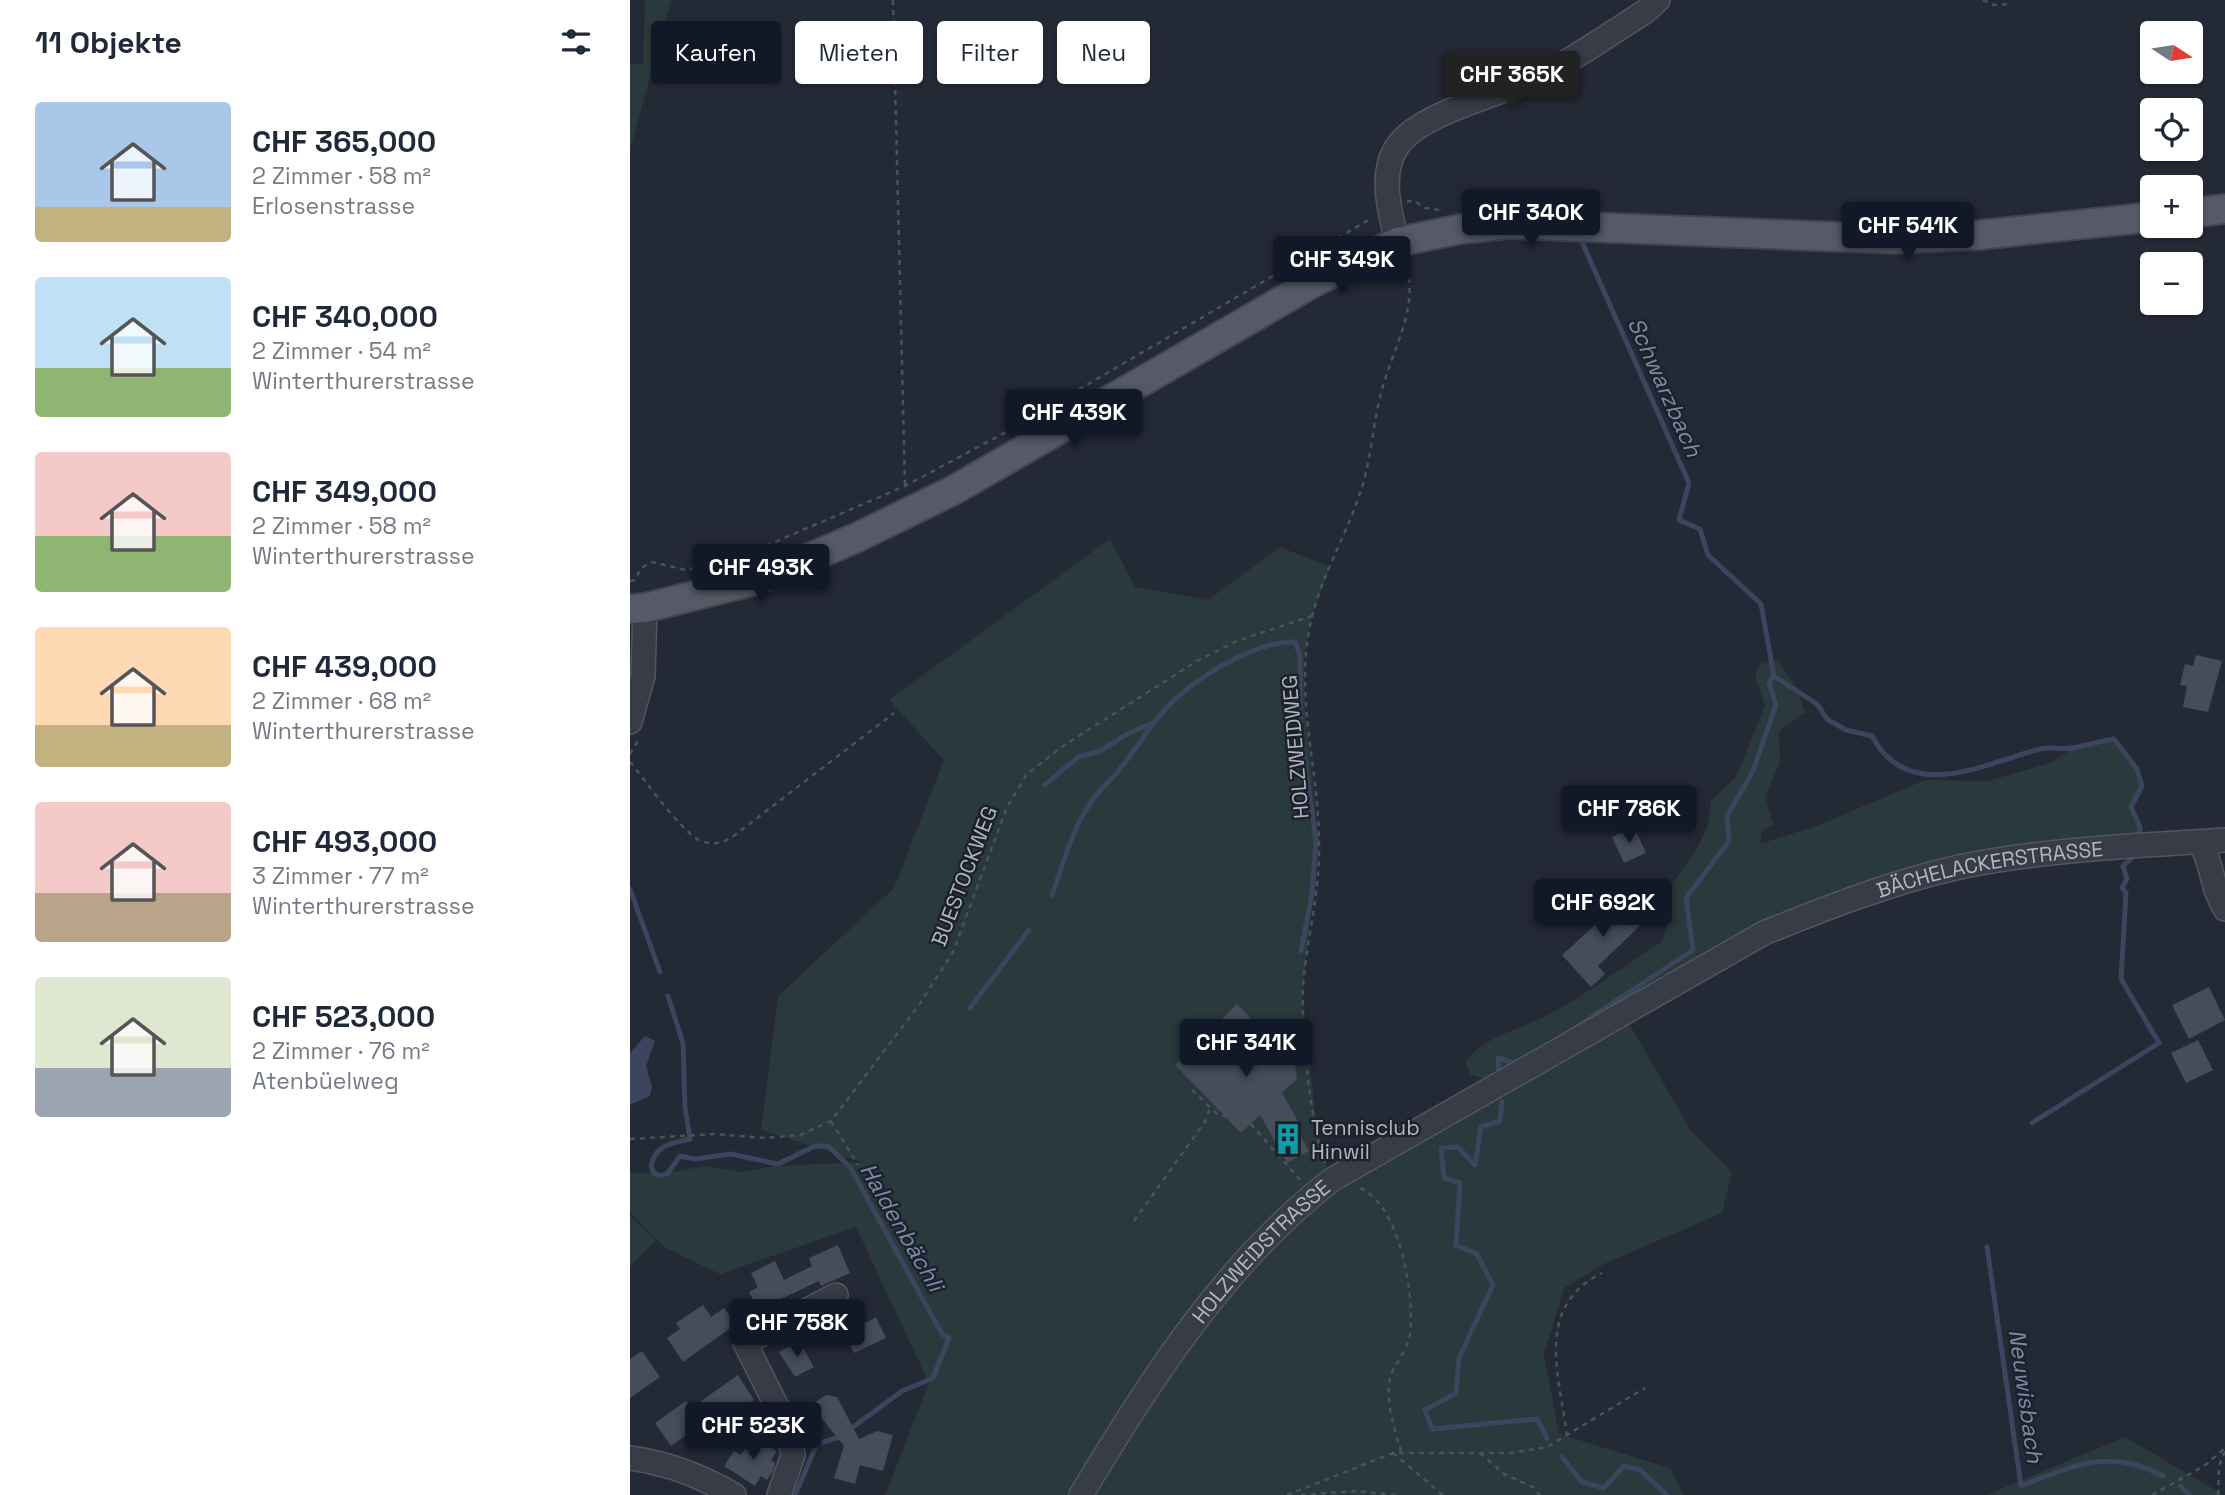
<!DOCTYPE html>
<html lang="de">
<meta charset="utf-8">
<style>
body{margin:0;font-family:"Space Grotesk",sans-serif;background:#f2f2f3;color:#1f2937;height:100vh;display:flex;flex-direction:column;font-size:26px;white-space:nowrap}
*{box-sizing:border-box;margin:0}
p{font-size:23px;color:#747a83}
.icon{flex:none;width:38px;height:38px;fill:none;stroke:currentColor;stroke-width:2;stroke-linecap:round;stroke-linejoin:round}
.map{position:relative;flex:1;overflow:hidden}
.drawer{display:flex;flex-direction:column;background:#fff;width:630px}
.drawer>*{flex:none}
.top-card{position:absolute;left:21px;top:21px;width:665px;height:63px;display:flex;gap:14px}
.needle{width:46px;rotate:102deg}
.controls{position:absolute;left:1510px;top:21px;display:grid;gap:14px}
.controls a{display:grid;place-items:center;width:63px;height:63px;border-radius:7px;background:#fff;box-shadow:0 2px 5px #0004;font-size:35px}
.price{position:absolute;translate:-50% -60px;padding:0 16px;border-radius:7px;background:#111827;color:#fff;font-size:23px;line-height:46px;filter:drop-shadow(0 2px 4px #0008)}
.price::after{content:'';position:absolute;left:50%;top:42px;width:21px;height:16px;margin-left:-10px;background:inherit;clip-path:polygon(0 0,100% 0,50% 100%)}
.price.selected{background:#222;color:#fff}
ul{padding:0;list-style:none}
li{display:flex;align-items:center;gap:21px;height:175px;padding:0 35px}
li span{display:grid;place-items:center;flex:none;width:196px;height:140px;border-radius:7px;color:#555}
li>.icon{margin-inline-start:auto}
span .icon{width:84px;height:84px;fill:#fffc;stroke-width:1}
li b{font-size:30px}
h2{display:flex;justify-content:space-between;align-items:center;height:84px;padding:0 35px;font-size:30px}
.chip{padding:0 24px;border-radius:7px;background:#fff;box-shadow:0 2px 5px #0004;font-size:24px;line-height:63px}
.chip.selected{background:#111827;color:#fff}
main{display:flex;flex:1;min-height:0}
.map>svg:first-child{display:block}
</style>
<main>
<section class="drawer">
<h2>11 Objekte<svg class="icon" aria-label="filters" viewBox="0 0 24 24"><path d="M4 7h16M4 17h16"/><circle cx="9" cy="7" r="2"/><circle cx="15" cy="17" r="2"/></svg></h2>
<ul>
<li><span style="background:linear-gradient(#a9c7e8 75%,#c2b280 0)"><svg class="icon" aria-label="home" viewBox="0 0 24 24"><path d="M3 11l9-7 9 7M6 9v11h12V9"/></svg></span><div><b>CHF 365,000</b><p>2 Zimmer · 58 m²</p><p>Erlosenstrasse</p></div></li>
<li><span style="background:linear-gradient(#bfe0f5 65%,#8fb573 0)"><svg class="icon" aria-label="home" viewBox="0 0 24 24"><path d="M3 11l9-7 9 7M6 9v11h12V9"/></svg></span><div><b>CHF 340,000</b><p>2 Zimmer · 54 m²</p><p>Winterthurerstrasse</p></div></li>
<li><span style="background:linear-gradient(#f6c9c9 60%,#8fb573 0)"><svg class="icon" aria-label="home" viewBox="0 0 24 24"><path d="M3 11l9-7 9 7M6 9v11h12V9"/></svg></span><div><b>CHF 349,000</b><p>2 Zimmer · 58 m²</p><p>Winterthurerstrasse</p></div></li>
<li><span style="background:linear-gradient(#ffd9b3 70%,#c2b280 0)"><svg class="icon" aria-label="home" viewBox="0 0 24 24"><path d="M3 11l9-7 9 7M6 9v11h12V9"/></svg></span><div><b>CHF 439,000</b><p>2 Zimmer · 68 m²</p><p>Winterthurerstrasse</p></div></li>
<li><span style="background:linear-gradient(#f6c9c9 65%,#b9a48a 0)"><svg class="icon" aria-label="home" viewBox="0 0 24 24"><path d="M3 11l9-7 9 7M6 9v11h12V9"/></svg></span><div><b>CHF 493,000</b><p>3 Zimmer · 77 m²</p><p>Winterthurerstrasse</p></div></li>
<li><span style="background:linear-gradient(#dfe7d0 65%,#9aa5b1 0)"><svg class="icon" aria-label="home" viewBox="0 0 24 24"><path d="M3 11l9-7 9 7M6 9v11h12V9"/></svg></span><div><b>CHF 523,000</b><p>2 Zimmer · 76 m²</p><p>Atenbüelweg</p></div></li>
</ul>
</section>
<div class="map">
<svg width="1595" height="1495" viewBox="0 0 1595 1495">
<rect width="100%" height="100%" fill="#242936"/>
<path fill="#2a393b" d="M15,0H41L0,150V64H13Z
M480,539L505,587L578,600L650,547L700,567L682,616L674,659L675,710L689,843L672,994L687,1129L692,1156L702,1178L996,1018L1061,1131L1102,1172L1092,1213L974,1264L934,1288L914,1355L929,1434L1040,1468L1053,1495H255L299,1383L226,1227L90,1274L36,1248L0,1213V1170L1,1173L45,1172L74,1166L113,1172L144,1166L232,1162L131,1130L148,996L264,888L314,760L259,700Z
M1148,661L1163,682L1175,712L1149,731L1150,762L1135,796L1143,824L1132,832L1130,844L1189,825L1295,780L1358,781L1420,763L1444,748L1484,739L1507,769L1512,786L1501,806L1510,827V837L1383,858L1183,913L866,1082L841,1075L835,1061C857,1036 885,1031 914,1017C955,996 994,966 1032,941L1040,913L1042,884L1066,850L1078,825L1081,801L1106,777L1135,706L1125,676L1130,664Z
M0,1216L26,1240L0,1267Z
M1495,1437L1594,1495H1356Z"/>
<path fill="#3b455d" d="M15,1036L25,1041L16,1066L22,1087L20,1096L0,1105V1053Z"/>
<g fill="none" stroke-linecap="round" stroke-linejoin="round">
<path stroke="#3b455d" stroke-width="5" d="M1144,676L1187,704L1197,719L1216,730L1242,736C1279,805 1353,764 1410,749C1421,746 1432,750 1442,748C1456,746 1470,741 1484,739L1507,769L1512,786L1501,807L1510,827V837
M415,785L448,757L468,752L499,733L523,723
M0,889L30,972
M422,895C433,864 442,829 461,802C468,790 481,781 489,770C504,752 516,732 531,714C558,682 622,641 665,642L670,655V726L686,841L682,894L671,951
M38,996L53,1043L55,1107L60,1139C42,1143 25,1145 21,1166L24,1173L31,1176L38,1173L50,1156L65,1159L101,1154L148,1164L185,1146H198L220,1167L312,1334L319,1338L303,1378L272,1391L219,1430
M340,1008L399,930
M948,1026L1063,950L1056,898L1099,841L1097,816L1123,771L1146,705L1139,683L1144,676L1131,604L1078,555L1070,529L1049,520L1059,483L952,242
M869,1076L868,1058L887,1064
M872,1102L870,1121L851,1127L845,1165L828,1147L811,1148L814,1178L830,1183L826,1245L847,1254L863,1285L829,1358L826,1393L795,1410L802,1429L907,1419L917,1438
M1402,1123L1529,1043L1491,979L1496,893L1492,888L1497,879L1493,866L1504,856
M1357,1247L1391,1486C1443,1466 1479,1447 1533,1476
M932,1457L952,1482L974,1488L994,1466L1010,1470L1037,1495
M1550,1486L1560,1495
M165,1495L187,1444L212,1436"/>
</g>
<path fill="#454c5a" d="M1566,655L1592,661L1578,712L1553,707L1557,686L1550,685L1555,664L1563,666Z
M1004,827L1016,853L994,863L982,837Z
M985,896L992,905L996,902L1014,922L968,966L975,974L961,987L932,955L965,925L960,918Z
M1579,987L1595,1020L1559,1039L1542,1005Z
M607,1004L665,1064L667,1079L652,1093L669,1123L665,1126L679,1151L657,1163L630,1115L611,1133L545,1065Z
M1568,1040L1583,1070L1556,1083L1541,1053Z
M208,1245L220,1273L191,1286L189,1281L128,1310L119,1292L128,1287L121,1273L145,1261L154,1280L182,1266L179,1258Z
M73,1305L81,1317L94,1308L106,1324L53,1362L37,1338L50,1329L46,1323Z
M232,1316L235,1323L246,1317L256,1338L224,1353L211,1326Z
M169,1341L184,1367L165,1377L149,1352Z
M12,1351L30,1377L0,1398V1359Z
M108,1375L124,1400L92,1422L86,1414L41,1446L25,1423L56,1401L61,1408Z
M196,1395L207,1397L229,1439L247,1431L263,1435L253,1471L230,1465L225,1484L204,1478L214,1446L181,1405Z
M123,1436L147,1451L141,1460L145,1463L143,1471L137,1480L131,1476L125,1486L94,1466L104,1451L111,1455Z"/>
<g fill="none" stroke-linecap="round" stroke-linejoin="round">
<defs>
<g id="minor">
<path d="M767,242C760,212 748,171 769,144C794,111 878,93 916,73C951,55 983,32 1016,11L1028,0"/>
<path d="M0,722L13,676L15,608"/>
<path d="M1570,842C1583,864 1581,887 1595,909"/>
<path d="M0,1458C38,1463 71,1476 104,1495"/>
<path d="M149,1495L163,1455L158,1429L115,1343L206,1295"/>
<path id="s1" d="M451,1495C519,1381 597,1260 703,1179L1134,933C1196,908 1260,883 1325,868C1413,849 1506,846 1595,840"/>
</g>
<path id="major" d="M1561,213L1595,209
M0,609L15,608L127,580L226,538L324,490L686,281L767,242L831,229L879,224L1263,239L1349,235L1522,217"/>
</defs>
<use href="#minor" stroke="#525661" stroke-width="26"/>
<use href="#major" stroke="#404550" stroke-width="32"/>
<path stroke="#475458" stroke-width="2.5" stroke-dasharray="5 5" stroke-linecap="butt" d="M263,0L275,486
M1353,0L1364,5L1380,4
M777,202L783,200L795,208L809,210
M0,581L5,580L11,568L22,562L56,570L110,557L275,486L378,431L742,218
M0,754L9,739
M0,762C15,780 50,830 69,840C82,846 94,843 105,835L264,713
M562,1090L587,1114L620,1123L671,1181
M201,1121L228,1165
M0,1139L85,1134L135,1138L170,1135L201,1121L289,1005L323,952L377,807L397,774L433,746L567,661L607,641L682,616
M695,1163C680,1124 669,1017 674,975C679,931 690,887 689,843C689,767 663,694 682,617C692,576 714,539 728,499C742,462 742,423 753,386C764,347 790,304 775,263
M730,1188C770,1205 785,1295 780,1334C777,1352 762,1367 760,1378C755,1403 765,1428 771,1452
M504,1221L576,1120L580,1107
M937,1436C930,1377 903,1307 972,1273
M763,1453L813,1495
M850,1453L874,1474L903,1487L910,1495
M657,1495L763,1453H881L917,1447L1015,1388
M671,1495L726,1491L767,1495
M1522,1495L1574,1466L1595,1448
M1588,1495L1589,1466L1595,1451"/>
<use href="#minor" stroke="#373c47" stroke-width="23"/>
<use href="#major" stroke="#555a66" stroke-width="28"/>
</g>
<defs>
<symbol id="building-bare" viewBox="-9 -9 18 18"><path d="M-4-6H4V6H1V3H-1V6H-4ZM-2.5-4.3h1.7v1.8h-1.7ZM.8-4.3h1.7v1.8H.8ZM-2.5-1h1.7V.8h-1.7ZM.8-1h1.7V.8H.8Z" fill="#0f9aa8" stroke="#1c212b" stroke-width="2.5" paint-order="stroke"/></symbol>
</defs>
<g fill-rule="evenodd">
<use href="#building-bare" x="636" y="1117" width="44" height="44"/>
</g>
<g text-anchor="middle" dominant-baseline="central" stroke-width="5" stroke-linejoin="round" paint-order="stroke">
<g font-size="21" fill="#b2b6c3" stroke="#1c212b">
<text transform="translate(665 747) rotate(-95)">HOLZWEIDWEG</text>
<text stroke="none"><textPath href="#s1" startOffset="1139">BÄCHELACKERSTRASSE</textPath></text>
<text transform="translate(334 876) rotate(-69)">BUESTOCKWEG</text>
<text stroke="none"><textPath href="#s1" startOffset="304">HOLZWEIDSTRASSE</textPath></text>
</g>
<g font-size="21" fill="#b2b6c3" stroke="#1c212b" text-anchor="start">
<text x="681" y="1127">Tennisclub<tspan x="681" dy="24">Hinwil</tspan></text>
</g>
<g font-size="23" font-style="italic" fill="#7d8aa7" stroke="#1c212b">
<text transform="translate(1035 387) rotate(66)">Schwarzbach</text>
<text transform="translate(272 1227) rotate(60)">Haldenbächli</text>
<text transform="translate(1396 1396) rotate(82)">Neuwisbach</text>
</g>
</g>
</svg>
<div class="controls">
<a><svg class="needle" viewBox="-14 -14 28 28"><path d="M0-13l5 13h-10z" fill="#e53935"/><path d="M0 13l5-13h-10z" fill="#747a83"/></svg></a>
<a><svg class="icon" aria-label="locate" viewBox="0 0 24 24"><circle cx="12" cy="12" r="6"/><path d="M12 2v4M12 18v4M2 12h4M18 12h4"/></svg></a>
<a>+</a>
<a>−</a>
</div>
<b class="price selected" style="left:882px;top:111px">CHF 365K</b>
<b class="price" style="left:901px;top:249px">CHF 340K</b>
<b class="price" style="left:1278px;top:262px">CHF 541K</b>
<b class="price" style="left:712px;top:296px">CHF 349K</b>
<b class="price" style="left:444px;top:449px">CHF 439K</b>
<b class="price" style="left:131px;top:604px">CHF 493K</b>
<b class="price" style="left:999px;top:845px">CHF 786K</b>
<b class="price" style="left:973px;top:939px">CHF 692K</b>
<b class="price" style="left:616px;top:1079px">CHF 341K</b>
<b class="price" style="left:167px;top:1359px">CHF 758K</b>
<b class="price" style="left:123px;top:1462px">CHF 523K</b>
<div class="top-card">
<a class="chip selected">Kaufen</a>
<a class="chip">Mieten</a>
<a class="chip">Filter</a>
<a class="chip">Neu</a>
</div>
</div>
</main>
